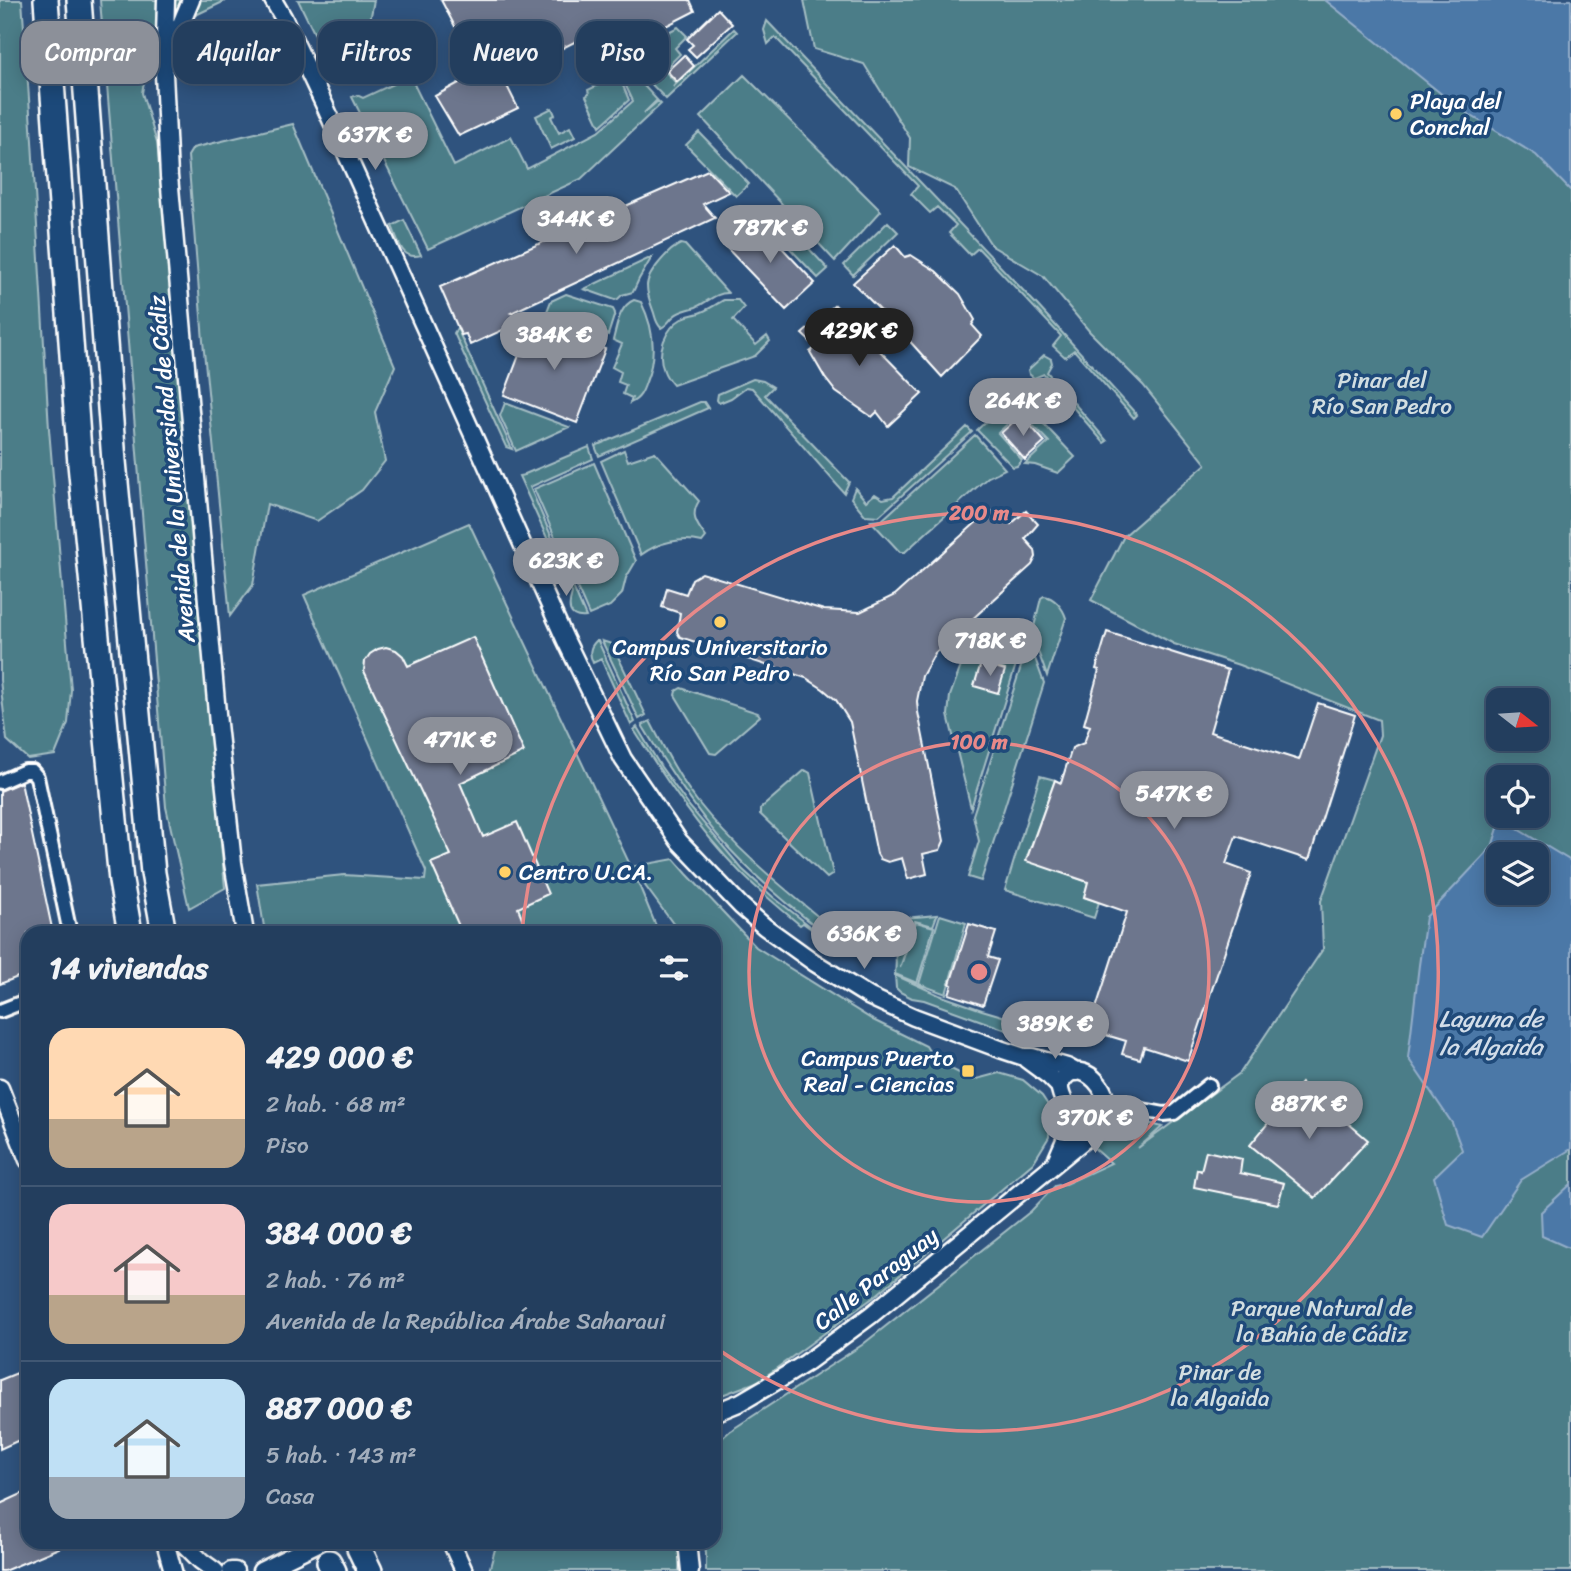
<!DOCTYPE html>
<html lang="es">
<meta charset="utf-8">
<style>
body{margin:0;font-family:Sriracha,sans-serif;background:#2b4564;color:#f1f3f6;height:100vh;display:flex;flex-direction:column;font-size:26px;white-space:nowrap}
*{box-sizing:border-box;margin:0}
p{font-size:23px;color:#a3aebc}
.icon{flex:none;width:38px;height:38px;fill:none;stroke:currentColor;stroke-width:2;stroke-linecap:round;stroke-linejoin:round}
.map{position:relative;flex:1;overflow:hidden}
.drawer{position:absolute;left:21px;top:926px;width:700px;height:623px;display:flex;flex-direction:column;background:#233e5e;border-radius:21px;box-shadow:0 4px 18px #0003,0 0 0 2px #405773}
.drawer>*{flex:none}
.guide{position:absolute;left:21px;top:21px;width:700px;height:63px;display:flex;gap:14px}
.needle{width:46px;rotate:107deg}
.controls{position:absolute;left:1486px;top:688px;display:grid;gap:14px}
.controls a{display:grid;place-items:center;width:63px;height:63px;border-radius:14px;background:#233e5e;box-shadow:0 4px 18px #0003,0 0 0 2px #405773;font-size:35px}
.price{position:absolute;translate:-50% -60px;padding:0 16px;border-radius:24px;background:#8c9099;color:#fff;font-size:23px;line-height:46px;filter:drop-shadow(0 2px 4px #0008)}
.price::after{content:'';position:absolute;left:50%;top:42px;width:21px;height:16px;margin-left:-10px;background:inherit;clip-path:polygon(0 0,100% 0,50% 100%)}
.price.selected{background:#222;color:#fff}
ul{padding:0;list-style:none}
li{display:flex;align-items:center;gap:21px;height:175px;padding:0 28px}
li+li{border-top:2px solid #405773}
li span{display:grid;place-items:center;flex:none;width:196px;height:140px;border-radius:21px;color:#555}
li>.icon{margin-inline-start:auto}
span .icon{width:84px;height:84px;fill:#fffc;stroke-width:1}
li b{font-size:30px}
h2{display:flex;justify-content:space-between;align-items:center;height:84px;padding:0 28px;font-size:30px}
.tag{padding:0 24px;border-radius:21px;background:#233e5e;box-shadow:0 4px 18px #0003,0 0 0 2px #405773;font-size:24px;line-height:63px}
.tag.selected{background:#8c9099;color:#fff}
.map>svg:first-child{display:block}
</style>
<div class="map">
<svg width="1571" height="1571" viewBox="0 0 1571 1571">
<rect width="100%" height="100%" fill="#2f537e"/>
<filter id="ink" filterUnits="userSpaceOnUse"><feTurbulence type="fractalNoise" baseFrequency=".0143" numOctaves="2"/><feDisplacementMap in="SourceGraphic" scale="14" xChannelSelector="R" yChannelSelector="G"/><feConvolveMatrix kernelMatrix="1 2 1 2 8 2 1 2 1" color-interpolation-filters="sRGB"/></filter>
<g filter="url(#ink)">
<path fill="#4b7d88" stroke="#a5bec4" stroke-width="2" fill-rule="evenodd" d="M0,0H22L32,141L49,429L71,690L68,723L55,755L28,759L7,740L0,680Z
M100,0H227L152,36L142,93L157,143L163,194L225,888L189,908L166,807Z
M298,0H374L370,21L373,48L372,66L339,84Z
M804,0H1571V1571H706V1552L703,1542H714V1445L730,1431L862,1345L1031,1211L1055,1186L1065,1184L1111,1163L1093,1147L1110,1132L1118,1128L1124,1121L1145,1122L1162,1127L1138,1148L1240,1073L1323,949L1321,901L1380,735L1379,720L1239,665L1174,644L1091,600L1124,536L1206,464L1143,385L1090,332L1043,276L992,246L955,189L909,167L910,138L864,64L814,49ZM1498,700H1536V738H1498ZM1498,777H1536V816H1498ZM1498,854H1536V892H1498Z
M767,21L1037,305L1137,415L1134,418L1074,350L1065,357L1053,346L1061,336L978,248L970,255L949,233L956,225L937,207L930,213L911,194L918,186L775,37L768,44L764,30Z
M678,27L687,36L675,48L680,54L664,70L676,83L673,87L734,29L737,32L666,99L627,59L625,54Z
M613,51L619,64L616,69L629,100L600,126L586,96L589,94L588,90L609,80L603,67L607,65L603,57Z
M623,63L657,100L644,113L658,101L661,104L581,179L428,249L352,97L357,95L363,98L410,76L454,166L511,137L527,169L598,132L633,101L618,69Z
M744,75L881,211L835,261L701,117Z
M552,108L555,115L551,117L559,133L570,127L575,137L551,149L536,116Z
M293,124L395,366L375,412L385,461L362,490L317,521L267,504L253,585L230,616L203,341L188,156L193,148Z
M699,132L749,184L736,196L686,145Z
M774,211L828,269L818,278L764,221Z
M404,220L421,255C401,261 399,241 392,226Z
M888,222L898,232L853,275L844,265Z
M681,244L685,245L728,293C715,293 708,302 696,307C688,310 680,310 674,316C668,321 668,325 661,328C656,323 656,320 654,313C651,305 647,295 647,286C647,273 670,248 681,244Z
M652,257L639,279L633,292L622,295L618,299L615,300L584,289Z
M566,294L613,309L615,313L608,335L546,314L551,301Z
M634,300L641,302C654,328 657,355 646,382C643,391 640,399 630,403L632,398L623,394L626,385L618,382L621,372L612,367L622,344L613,340C617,326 619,306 634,300Z
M724,300H738L744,308L733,320L756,345L767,336L770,341L755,356L673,385C670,381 666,377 664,371C656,352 665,328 683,318C688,315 694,315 699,313C708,310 716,304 724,300Z
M457,328L512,449L506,447L454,333Z
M1044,355L1051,359L1052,363L1047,372L1107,441L1104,443L1044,374L1034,378L1029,374L1028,370Z
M753,379L763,381L773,387L765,395L849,482L844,493L752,388L746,387L731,398L719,403L717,400L718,394Z
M1025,385L1028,389L1019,398L1075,457L1058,473L1035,465L1025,464L1049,442L1020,412L998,433L1022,460L1017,466L1013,467L977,430Z
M700,402H704L708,408L599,456L595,446Z
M505,403L569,427L516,451L500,416Z
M967,427L972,432L879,516L865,515L851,498L855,488L866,501L875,494L883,499L893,497Z
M975,435L1005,469L988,477L905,552H900L871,521L882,520Z
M589,447L593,459L530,487L586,617C567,619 568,606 572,593L519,476L525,475V474Z
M624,450L628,461L655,452L699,501C690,515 696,524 706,537L702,542C682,537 658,542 641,555L601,461Z
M594,463L636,561L626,578L622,594L610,606L589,615L534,489Z
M469,523L631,867L674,859L687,874L756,947L873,1020L926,1046L935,1061L973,1080L999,1073L1023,1080L1042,1096L1050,1108L1049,1137L1033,1163L874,1297L759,1381L714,1398V933H680L632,868L659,933H265L257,884L344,875L425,880L426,871L304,595Z
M1044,596C1054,597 1063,608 1066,618L1047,676L1032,635L1041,598Z
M1002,625L1024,639L971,808L948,715L950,696L961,666Z
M596,641H598L635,722L631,725L601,659L593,663C589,654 589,648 596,641Z
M602,641L612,644L646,715L639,719Z
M1029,642L1044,683L981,881L968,877L979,841L973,815Z
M681,688L758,713L760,716L716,754L710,753L675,695L676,691Z
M650,721C664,748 678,776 697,801C734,848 781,886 827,924L822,931C785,903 749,872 718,836C689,801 665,763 642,725Z
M637,727L661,767L689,806L742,869L773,897L819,933L818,934L803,923L800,925C780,908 759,891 740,872C698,829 666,780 634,730Z
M805,770L810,773L833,874L827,878L760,814V809Z
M1040,776L1055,780L1026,860L1088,882L1084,897L1099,902L1094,918L1005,890Z
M937,915L933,926L915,921L900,968L916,922L934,927L917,983L895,974C896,966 896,957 895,949C893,938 887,929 894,919Z
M940,915L966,923L946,994L919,984Z
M895,975L939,995L982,1010L1053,1031L1051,1037L1045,1042L1033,1043L1012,1032L924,1000L912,998L900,992L896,988Z
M497,1542H676L680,1558L679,1571H489Z"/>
<path fill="#4c78a7" stroke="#94aeca" stroke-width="2" fill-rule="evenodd" d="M1325,0H1571V191L1536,155L1460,109Z
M1501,819L1571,861V1149L1521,1180L1482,1237L1448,1225L1434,1177L1462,1150L1452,1123L1408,1058L1419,965L1426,917L1492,847ZM1498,854H1536V892H1498Z
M1571,1184V1249L1542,1236L1541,1212Z"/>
<path fill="#6d768d" stroke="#fff" stroke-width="2" d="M441,0H690L695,11L623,48L610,24L503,78L518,108L459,136L435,96L479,72Z
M718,9L732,24L696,57L688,49L693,45L687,39Z
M684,55L694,66L677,82L667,71Z
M708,170L729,192L703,204L715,218L511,313L527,319L470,345L466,334L461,335L440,287Z
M756,220L815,283L786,310L724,245L748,231L744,226Z
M895,245L905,257L911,255L936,271L960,294L975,320L972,325L982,336L942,377L896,326L853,283Z
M835,305L922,394L888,426L877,412L872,417L836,392L825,378L810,352L816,347L802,334Z
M532,321L605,349L577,423L504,395Z
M1021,415L1045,442L1025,460L1001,433Z
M989,511L1000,512L1011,524L1026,511L1038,524L1025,539L1035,550L1036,557L1032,565L935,653L922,676L917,701L918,712L944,841L940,850L923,854L927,874L908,879L902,858L888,862L880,859L877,854L850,722L836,700L823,689L806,678L680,637L677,632L680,613L662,607L667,588L686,594L692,579L702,573L824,610L860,612L895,595Z
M1107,632L1228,670L1210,732L1299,760L1318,703L1355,715L1309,860L1236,836L1226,864L1251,873L1188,1061L1144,1047L1140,1059L1122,1054L1126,1041L1089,1030L1127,912L1084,897L1088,882L1026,861L1055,780L1061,783L1072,748L1084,743L1090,726L1084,724L1099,670L1096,669Z
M473,637L524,752L460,783L483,837L517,822L548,894L518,908L528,933H462L431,863L451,855L364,671L365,661L370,654L378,649L386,647L396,650L403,656L408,666Z
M981,663L1005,670L998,693L974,686Z
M21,782L53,933H28V973L0,984V791Z
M969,924L996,932L988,957L998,960L983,1005L949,994L952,985L950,984Z
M1301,1083L1368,1140L1315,1198L1250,1145Z
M1206,1151L1242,1159L1240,1173L1284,1183L1278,1204L1194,1187L1197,1169L1201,1171Z
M17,1373L28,1399V1436L0,1449V1380Z
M28,1491V1542H73L4,1571H0V1504Z"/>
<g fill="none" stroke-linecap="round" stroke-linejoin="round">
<defs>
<path id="minor" d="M0,782L25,771H32L37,777L70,933
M0,1011L28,1000
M1106,1103L1164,1114L1174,1113L1209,1085"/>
<path id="tertiary" d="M166,0L164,74L169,176L218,724L233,863L245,933
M273,0L283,17L324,104L565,639L623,759L679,841L741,906L765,927L815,963L870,997L914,1017L1000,1049L1024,1057H1032L1067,1067L1076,1072
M171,56L176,36L191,0
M1026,1059L1049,1076L1059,1086
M0,1088L28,1160
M1056,1161L1066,1138L1070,1112
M714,1413L741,1402L780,1379L806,1363L871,1315L1085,1139C1093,1130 1102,1118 1105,1106C1109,1090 1087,1065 1070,1073C1064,1076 1062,1081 1059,1086C1064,1108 1074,1123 1099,1118
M165,1542L173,1571
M182,1542L201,1561L215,1571
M451,1542L464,1571
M685,1542L688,1551L690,1571
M231,1571H235
M261,1571L320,1542"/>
<path id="motorway" d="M46,0L80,464L121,881L130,933
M79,0L114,461L153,873L164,933
M359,1548L370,1571
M329,1562L334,1571"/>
</defs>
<use href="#minor" stroke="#fff" stroke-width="18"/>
<use href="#tertiary" stroke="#fff" stroke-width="21"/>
<use href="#motorway" stroke="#fff" stroke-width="28"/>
<use href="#minor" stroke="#1f4a7a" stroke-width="12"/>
<use href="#tertiary" stroke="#1f4a7a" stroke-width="16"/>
<use href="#motorway" stroke="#1f4a7a" stroke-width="23"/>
</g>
</g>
<g fill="none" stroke="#e88989" stroke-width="3.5">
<circle cx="979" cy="972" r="230"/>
<path d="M522 932A459 459 0 1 1 716 1348"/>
</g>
<g fill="#ffd166" stroke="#1f4a7a" stroke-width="2.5">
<circle cx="1396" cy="114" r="7"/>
<circle cx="720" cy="622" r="7"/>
<circle cx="505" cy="872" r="7"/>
<rect x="961" y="1064" width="14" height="14" rx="3.5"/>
</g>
<g text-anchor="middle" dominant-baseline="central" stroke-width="7" stroke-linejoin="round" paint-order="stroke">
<g font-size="23" fill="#fff" stroke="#1f4a7a" text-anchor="start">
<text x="1410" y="101">Playa del<tspan x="1410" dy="26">Conchal</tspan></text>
<text x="720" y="647" text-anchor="middle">Campus Universitario<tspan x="720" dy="26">Río San Pedro</tspan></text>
<text x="519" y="872">Centro U.CA.</text>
<text x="954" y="1058" text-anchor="end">Campus Puerto<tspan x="954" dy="26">Real - Ciencias</tspan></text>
</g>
<g font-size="23" fill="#d2dee1" stroke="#1f4a7a">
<text x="1382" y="380">Pinar del<tspan x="1382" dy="26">Río San Pedro</tspan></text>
<text x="1322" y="1308">Parque Natural de<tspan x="1322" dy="26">la Bahía de Cádiz</tspan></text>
<text x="1220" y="1372">Pinar de<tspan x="1220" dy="26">la Algaida</tspan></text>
</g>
<g font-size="23" fill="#fff" stroke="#1f4a7a">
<text transform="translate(172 469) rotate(-95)">Avenida de la Universidad de Cádiz</text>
<text transform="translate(876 1279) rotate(-38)">Calle Paraguay</text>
</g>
<g font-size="24" font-style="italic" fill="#d2dde9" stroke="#1f4a7a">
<text x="1491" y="1019">Laguna de<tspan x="1491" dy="28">la Algaida</tspan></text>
</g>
</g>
<circle cx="979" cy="972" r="10" fill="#e88989" stroke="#1f4a7a" stroke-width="3.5"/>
<g font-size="21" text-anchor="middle" font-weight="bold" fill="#e88989" stroke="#1f4a7a" stroke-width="7" stroke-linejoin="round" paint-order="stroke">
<text x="979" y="520">200 m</text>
<text x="979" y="749">100 m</text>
</g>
</svg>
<div class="controls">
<a><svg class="needle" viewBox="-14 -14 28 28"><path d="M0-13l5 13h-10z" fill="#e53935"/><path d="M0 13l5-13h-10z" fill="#a3aebc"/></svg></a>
<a><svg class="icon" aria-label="locate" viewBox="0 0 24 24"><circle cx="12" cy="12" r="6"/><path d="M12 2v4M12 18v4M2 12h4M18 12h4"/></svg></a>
<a><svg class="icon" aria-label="layers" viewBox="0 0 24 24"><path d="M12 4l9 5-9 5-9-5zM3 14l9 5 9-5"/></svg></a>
</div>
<b class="price" style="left:375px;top:172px">637K €</b>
<b class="price" style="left:576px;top:256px">344K €</b>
<b class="price" style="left:770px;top:265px">787K €</b>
<b class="price selected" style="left:859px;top:368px">429K €</b>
<b class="price" style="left:554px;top:372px">384K €</b>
<b class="price" style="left:1023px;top:438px">264K €</b>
<b class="price" style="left:566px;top:598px">623K €</b>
<b class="price" style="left:990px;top:678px">718K €</b>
<b class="price" style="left:460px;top:777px">471K €</b>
<b class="price" style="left:1174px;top:831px">547K €</b>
<b class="price" style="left:864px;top:971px">636K €</b>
<b class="price" style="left:1055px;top:1061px">389K €</b>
<b class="price" style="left:1309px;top:1141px">887K €</b>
<b class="price" style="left:1095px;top:1155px">370K €</b>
<div class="guide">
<a class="tag selected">Comprar</a>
<a class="tag">Alquilar</a>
<a class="tag">Filtros</a>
<a class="tag">Nuevo</a>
<a class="tag">Piso</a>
</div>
<section class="drawer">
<h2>14 viviendas<svg class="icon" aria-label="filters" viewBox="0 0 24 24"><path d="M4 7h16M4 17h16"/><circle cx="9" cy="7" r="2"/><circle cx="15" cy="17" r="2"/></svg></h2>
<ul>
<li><span style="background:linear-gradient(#ffd9b3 65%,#b9a48a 0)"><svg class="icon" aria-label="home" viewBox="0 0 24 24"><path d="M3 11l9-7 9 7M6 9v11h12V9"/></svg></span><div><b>429 000 €</b><p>2 hab. · 68 m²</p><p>Piso</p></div></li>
<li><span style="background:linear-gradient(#f6c9c9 65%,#b9a48a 0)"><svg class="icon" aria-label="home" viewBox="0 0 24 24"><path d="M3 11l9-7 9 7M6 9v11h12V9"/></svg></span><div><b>384 000 €</b><p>2 hab. · 76 m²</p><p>Avenida de la República Árabe Saharaui</p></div></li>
<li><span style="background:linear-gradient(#bfe0f5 70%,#9aa5b1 0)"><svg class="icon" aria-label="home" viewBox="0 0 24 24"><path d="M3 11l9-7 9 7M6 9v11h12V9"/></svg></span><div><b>887 000 €</b><p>5 hab. · 143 m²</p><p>Casa</p></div></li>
</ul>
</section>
</div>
